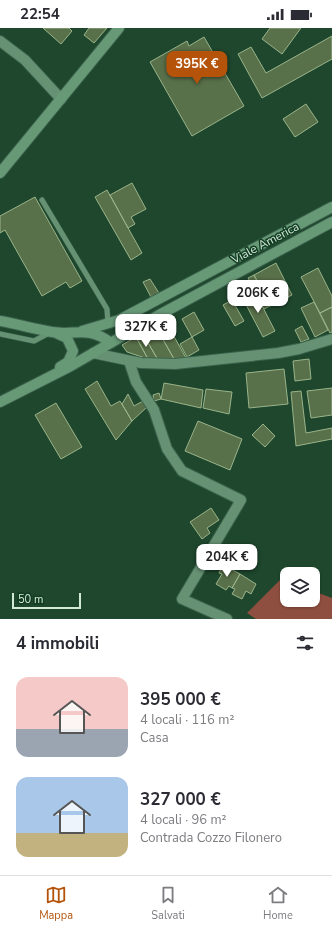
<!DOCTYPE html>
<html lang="it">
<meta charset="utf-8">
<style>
body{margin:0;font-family:"Nunito Sans",sans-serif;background:#f7f7f7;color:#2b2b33;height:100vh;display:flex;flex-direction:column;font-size:15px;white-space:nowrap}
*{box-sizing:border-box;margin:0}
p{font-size:13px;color:#7c7c81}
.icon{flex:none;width:22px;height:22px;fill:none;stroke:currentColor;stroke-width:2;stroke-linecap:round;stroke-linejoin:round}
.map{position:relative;height:591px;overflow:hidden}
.details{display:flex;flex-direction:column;background:#fff;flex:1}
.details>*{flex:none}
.controls{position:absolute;left:280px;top:539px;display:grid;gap:8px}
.controls a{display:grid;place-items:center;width:40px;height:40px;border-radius:8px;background:#fff;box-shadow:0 1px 3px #0004;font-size:20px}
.scale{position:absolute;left:12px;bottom:10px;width:69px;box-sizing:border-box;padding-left:4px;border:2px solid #d2e9d8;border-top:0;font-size:11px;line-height:14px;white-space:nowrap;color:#d2e9d8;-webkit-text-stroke:3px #123d23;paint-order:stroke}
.price{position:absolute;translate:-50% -34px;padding:0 9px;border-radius:8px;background:#fff;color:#222;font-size:13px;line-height:26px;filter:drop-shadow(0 1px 2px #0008)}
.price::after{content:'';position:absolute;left:50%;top:24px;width:12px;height:9px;margin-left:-6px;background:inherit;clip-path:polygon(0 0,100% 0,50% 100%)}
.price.selected{background:#b45309;color:#fff}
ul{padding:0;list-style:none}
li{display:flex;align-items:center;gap:12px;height:100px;padding:0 16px}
li span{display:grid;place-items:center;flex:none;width:112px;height:80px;border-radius:12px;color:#555}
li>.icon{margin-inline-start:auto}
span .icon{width:48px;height:48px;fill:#fffc;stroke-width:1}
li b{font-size:17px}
h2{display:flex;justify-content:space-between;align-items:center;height:48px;padding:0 16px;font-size:17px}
.status{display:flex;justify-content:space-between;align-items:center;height:28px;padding:0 20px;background:#fff;direction:ltr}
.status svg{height:11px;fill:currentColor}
.tabs{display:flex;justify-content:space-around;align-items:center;height:56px;border-top:1px solid #e1e1e2;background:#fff;font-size:11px;color:#7c7c81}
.tabs a{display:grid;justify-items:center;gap:2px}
.tabs .selected{color:#b45309}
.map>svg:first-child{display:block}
</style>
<div class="status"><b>22:54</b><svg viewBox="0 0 49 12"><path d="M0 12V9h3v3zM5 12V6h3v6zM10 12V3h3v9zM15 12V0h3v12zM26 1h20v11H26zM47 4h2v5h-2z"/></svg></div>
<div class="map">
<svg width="332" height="591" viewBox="0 0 332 591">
<rect width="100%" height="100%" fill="#1e472d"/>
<path fill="#8f4f40" d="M282,550L287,552V572H313V563L332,570V591H256L247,585Z"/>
<path fill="#59714a" stroke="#9ab48a" d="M43,0H69L72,3L61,16Z
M89,0H107L94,15L84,7Z
M270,0H301L282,26L262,11Z
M332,8V31L262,70L238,26L251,19L266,45Z
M204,9L244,78L192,108L150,34L187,13L189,18Z
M306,76L318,94L295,109L283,91Z
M132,155L146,181L131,189L135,196L128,200L110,167Z
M107,162L142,225L131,232L95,169Z
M35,169L82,253L70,260L66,254L42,268L5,202L0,205V188Z
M276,235L292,267L270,278L254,247Z
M318,240L332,268V279L320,285L301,249Z
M254,247L270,278L264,281L248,250Z
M150,251L159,265L151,269L143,254Z
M254,262L275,303L263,309L242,269Z
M232,272L244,293L235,298L223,277Z
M314,274L328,302L315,309L301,280Z
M332,279V304L330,305L320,285Z
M194,284L204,302L192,309L182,291Z
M166,294L186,330L174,331L156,299Z
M302,298L309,311L301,314L295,302Z
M156,299L174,331L158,332L143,306Z
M143,306L158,332L148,331L136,309Z
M136,309L148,331L127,324L122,317Z
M192,309L199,322L187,329L180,316Z
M309,331L311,351L295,353L293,333Z
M284,341L288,376L249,380L246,345Z
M97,353L111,378L120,373L132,393L116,412L85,361Z
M164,355L203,362L201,380L161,371Z
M332,360V387L311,390L307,363Z
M206,361L232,364L229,386L203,380Z
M301,363L306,405L332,400V411L296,418L291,364Z
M159,365L161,371L154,373L153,367Z
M128,366L134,378L143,373L147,379L132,393L122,376Z
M56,375L82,419L61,431L35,387Z
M198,393L242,411L230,442L185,423Z
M263,396L275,408L265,419L252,407Z
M211,480L219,492L207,500L210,505L202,511L190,494Z
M223,537L240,546L232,560L229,558L226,562L216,556L222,546L219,545Z
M240,546L256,556L251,566L246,563L242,571L232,566L235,561L232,560Z"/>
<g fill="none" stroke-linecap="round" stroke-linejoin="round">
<defs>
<path id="lane" d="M42,172L107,281L108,296
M0,306L34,313L49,305"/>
<path id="street" d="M0,13L25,32L61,71
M93,325L141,335L175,336L278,325L299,321L332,311
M129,333L136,354L154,382L167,421L182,443L241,472L182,571L227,591"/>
<path id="secondary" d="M0,145L119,0
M0,293C17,296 34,301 52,304C75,308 88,297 111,315
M82,303L119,292L332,179
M56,305L67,310L73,323L68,334L60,339
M0,374L69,339L159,287L332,194"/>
</defs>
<use href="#lane" stroke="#3b624c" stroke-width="6"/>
<use href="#street" stroke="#3b624c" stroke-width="12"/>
<use href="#secondary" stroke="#3b624c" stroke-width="12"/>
<use href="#lane" stroke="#669173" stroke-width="5"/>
<use href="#street" stroke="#669173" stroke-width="10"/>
<use href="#secondary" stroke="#679977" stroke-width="10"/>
</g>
<g text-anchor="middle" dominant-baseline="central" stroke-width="3" stroke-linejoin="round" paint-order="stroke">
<g font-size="12" fill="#d2e9d8" stroke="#123d23">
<text transform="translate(265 215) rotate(-28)">Viale America</text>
</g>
</g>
</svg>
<div class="controls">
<a><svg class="icon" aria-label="layers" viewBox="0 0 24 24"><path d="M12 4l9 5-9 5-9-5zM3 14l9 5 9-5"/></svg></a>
</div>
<div class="scale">50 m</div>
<b class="price selected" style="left:197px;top:57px">395K €</b>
<b class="price" style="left:258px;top:286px">206K €</b>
<b class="price" style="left:146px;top:320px">327K €</b>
<b class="price" style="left:227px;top:550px">204K €</b>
</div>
<section class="details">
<h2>4 immobili<svg class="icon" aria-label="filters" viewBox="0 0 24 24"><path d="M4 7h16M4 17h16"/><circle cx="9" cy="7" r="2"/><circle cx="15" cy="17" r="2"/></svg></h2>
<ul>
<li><span style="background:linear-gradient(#f6c9c9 65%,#9aa5b1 0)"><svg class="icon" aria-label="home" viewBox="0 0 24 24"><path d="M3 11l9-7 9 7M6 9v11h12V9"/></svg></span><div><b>395 000 €</b><p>4 locali · 116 m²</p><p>Casa</p></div></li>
<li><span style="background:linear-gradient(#a9c7e8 70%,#c2b280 0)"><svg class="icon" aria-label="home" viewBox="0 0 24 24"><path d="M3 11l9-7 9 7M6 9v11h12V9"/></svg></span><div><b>327 000 €</b><p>4 locali · 96 m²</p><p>Contrada Cozzo Filonero</p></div></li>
</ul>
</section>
<nav class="tabs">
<a class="selected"><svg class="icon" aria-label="map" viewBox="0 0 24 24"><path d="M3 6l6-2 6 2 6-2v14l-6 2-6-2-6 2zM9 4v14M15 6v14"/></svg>Mappa</a>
<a><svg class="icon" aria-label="saved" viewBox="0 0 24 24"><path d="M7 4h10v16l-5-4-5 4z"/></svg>Salvati</a>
<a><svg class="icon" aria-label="home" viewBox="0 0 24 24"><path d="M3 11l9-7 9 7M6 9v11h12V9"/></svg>Home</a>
</nav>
